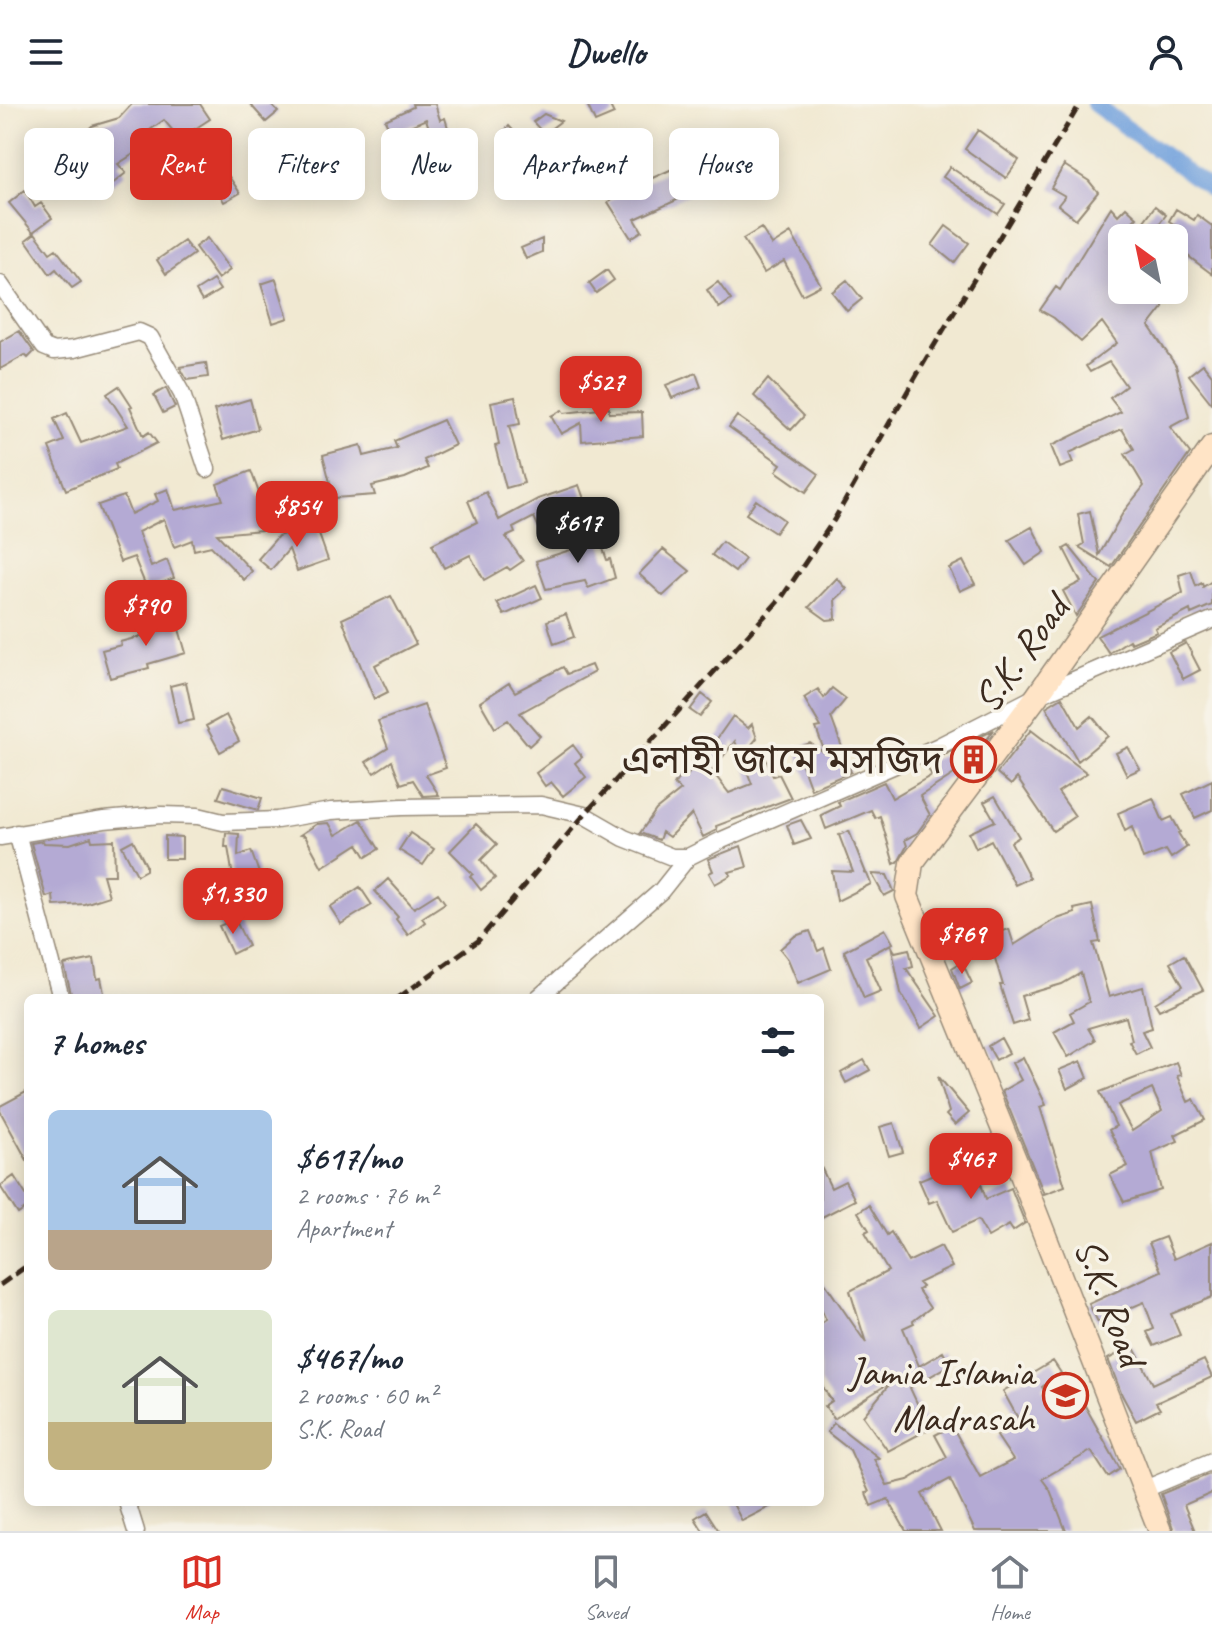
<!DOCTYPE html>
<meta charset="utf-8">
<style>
body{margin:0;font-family:Caveat,"Noto Sans Bengali",sans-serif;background:#f2f2f3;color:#1f2937;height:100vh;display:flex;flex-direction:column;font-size:30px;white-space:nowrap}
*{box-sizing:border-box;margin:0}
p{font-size:26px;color:#747a83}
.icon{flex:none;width:44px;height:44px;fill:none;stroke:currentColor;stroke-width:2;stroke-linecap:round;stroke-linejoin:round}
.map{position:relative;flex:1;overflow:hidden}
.sheet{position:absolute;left:24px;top:890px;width:800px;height:512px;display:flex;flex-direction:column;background:#fff;border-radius:12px;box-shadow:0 4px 20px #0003}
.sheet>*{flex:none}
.hud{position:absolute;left:24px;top:24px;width:800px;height:72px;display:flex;gap:16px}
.needle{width:52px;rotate:327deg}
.buttons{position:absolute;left:1108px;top:120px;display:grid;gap:16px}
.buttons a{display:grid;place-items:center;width:80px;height:80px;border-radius:12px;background:#fff;box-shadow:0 4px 20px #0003;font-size:40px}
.price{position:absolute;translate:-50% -68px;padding:0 18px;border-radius:16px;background:#d93025;color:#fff;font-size:26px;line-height:52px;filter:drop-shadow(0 2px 4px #0008)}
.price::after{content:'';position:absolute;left:50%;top:48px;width:24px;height:18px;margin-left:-12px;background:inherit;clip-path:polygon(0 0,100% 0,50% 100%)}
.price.current{background:#222;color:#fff}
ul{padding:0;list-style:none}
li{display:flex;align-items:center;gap:24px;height:200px;padding:0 24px}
li span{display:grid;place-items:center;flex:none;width:224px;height:160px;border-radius:12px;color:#555}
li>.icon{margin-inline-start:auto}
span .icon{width:96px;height:96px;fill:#fffc;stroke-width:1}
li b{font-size:34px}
h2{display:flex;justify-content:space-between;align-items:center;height:96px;padding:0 24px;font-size:34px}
.tag{padding:0 28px;border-radius:12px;background:#fff;box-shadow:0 4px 20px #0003;font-size:28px;line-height:72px}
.tag.current{background:#d93025;color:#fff}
header{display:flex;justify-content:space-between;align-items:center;height:104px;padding:0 24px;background:#fff;font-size:36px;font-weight:700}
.tab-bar{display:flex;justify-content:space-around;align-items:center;height:112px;border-top:2px solid #e0e1e3;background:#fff;font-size:22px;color:#747a83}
.tab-bar a{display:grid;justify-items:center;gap:4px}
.tab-bar .current{color:#d93025}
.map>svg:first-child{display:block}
</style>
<header><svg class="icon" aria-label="menu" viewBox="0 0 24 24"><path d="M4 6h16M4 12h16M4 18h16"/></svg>Dwello<svg class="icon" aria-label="person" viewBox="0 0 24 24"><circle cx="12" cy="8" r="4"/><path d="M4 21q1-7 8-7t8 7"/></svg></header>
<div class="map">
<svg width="1212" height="1427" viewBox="0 0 1212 1427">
<rect width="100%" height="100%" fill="#f7f3e8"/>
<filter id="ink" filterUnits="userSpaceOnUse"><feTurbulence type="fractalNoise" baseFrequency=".0125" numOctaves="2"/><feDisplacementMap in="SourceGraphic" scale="16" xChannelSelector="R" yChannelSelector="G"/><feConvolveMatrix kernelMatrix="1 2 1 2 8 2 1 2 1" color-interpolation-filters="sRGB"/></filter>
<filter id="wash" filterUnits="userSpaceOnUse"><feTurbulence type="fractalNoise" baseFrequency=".006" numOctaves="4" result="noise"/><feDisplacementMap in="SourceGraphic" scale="32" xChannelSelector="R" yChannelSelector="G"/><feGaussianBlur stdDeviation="1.8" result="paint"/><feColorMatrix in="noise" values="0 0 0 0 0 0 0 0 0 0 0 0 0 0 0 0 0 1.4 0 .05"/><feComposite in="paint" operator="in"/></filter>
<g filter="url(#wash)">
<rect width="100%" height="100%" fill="#f1e9d2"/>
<path fill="#d9d7f7" d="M1073,1272L1085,1297L1061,1311L1046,1288Z"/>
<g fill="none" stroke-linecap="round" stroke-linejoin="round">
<path stroke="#74a3dd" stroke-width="16" d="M1094,0L1212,86"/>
</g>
<g id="blocks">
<path fill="#b4aad4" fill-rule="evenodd" d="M132,0H200L210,15L190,28L202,52L211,46L240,89L224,98L214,80L208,83L181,42L184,40L164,16L140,33L146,42L118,60L126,69L111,81L73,40L92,22L119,14Z
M250,0H270L278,8L266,18Z
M412,0H435L440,16L445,14L451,34L465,28L471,41L439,56L426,15L392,30L385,16L413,3Z
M587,0H609L614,10L595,18Z
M544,10L561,17L544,30L533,18Z
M509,22L520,34L511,43L500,32Z
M978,26L1019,56L1006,74L965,45Z
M721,43L734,70L635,115L642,127L631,134L608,98L628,85Z
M1064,61L1089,77L1098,88L1076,115L1058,101L1065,92L1051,84Z
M950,63L1005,100L998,110L943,73Z
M25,86L35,103L41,99L52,114L33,128L9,99Z
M1155,102L1166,111L1155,125L1144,117Z
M1111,103L1118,111L1126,103L1137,113L1122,129V186L1139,200L1148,188L1163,199V204L1149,222L1176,262L1189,313L1170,323L1190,349L1111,463L1079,443L1084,440L1078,410L1090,407L1099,451L1124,407L1144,382L1125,350L1134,345L1122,325L1069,349L1073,359L1060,364L1051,342L1121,308L1110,294L1126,282L1109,258L1090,268L1086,262L1117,239L1102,218L1081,238L1054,214L1040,206L1056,183L1060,186Z
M1176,105L1194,116L1197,111L1212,122V170L1188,152L1174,172V146L1187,129L1169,117Z
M946,122L969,139L954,159L932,141Z
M761,124L772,141L791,129L821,181L802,191L784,157L764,169L743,135Z
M35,129L50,149L56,145L81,178L72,184L56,165L50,170L26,136Z
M207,134L230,166L218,175L195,143Z
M542,135V148L526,155L521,144Z
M184,137L194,150L166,170L157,156Z
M607,166L614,176L596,189L589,179Z
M276,175L288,214L273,219L261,180Z
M213,176L220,186L202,197L196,187Z
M847,176L862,195L847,207L832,188Z
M718,178L731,196L719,204L707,186Z
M19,227L34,248L28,254L25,251L0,265V238Z
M206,259L208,273L187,276L180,263Z
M1203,260L1212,271V300L1189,271Z
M696,269L701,283L672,294L666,281Z
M768,275L804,312L791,326L754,292Z
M119,282L132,302L130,303L143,332L149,328L157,339L115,360L117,365L66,386L49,343L64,337L54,315L67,309L81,339L128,322L107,290Z
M166,284L175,303L163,309L154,291Z
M515,293L520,320L509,322L524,379L506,384L495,342L499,341L491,298Z
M250,295L258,325L223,336L214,306Z
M609,304V309L642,308L643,332L582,337L581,319L561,330L551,312L562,306L564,309Z
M737,312L819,370L806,388L776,367L781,360L729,323Z
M443,316L455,341L424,356L428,364L405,374L372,382L375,391L334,394L323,351L361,341L364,352L397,344L394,337Z
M251,367L262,397L280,395L284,424L217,430L252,467L244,476L211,442L194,446L192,436L174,443L164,415L138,428L151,463L167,456L174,474L147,485L134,453L120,458L98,401L124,392L131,410L158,397L155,390L168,385L175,406L223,396L217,380Z
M579,381L584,395L546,408L552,422L541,428L534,413L513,424L515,429L506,433L523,457L510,466L507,463L484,476L470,451L444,464L432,440L477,418L468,397L486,388L499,416L538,395Z
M756,396L784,416L775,429L746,410Z
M315,419L328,456L297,467L289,445L271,466L258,455L278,432Z
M594,419L607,456L610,455L615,474L588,484L585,477L546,485L536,457L580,443Z
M1032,423L1045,448L1026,461L1009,436Z
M722,438L745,455L735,468L712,451Z
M1069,442L1099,479L1076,512L1063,487L1081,478L1064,445Z
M663,445L690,467L663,492L639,470Z
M963,457L975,480L960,487L949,464Z
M1191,467L1196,482L1202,479L1203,483L1212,477V501L1191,510L1190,506L1155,524L1157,528L1131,539L1129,536L1109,549L1097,532L1183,489L1179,471Z
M837,474L847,485L835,496L836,515L827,516L809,503Z
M536,481L542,494L504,511L497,499Z
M136,491L140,504L126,509L123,495Z
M391,492L416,540L375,561L388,588L374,595L342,515Z
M174,508L186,549L148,560L149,564L110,574L102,546L121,541L120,538L154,529L150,514Z
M566,510L574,533L554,540L547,517Z
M1186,539L1200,566L1183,575L1169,548Z
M591,561L594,568L520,609L540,632L529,642L508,616L495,624L480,598L509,579L515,588L563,563L567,570Z
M186,578L194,616L178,619L170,582Z
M832,584L846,595L831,613L851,668L811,685L796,644L810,639L825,649L816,624L821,623L804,594L818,585L824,594Z
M702,590L712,598L700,613L690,606Z
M1062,593L1079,623L1092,612L1108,632L1078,657L1046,603Z
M424,601L446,664L426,671L439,691L423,692L413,676L401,680L392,657L374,669L366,658L388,644L378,617Z
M226,611L239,637L220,648L206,622Z
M733,612L748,624L752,620L757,634L749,644L766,655L773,672L779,670L791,694L716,722L717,726L703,733L692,710L669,733L662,728L659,736L640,729L656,706L681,686L674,681L682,669L687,672L702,652L704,653ZM735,637L752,680L729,689L712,667Z
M994,626L975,651L967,644L973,654L968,661L920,692L930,711L917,729L905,736L907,742L898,758L894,760L880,712L875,714L871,706L826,725L821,711L840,702L838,698L884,678L892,694L932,671L924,660Z
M1031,626L1087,669L1058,688L1075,712L1053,727L1017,674L1011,681L997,669Z
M573,641L582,653L575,659L586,673L563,692L551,678L545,682L536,669Z
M1128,643L1140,665L1127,671L1116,649Z
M1212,676V706L1195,714L1183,690Z
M223,682L262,694L258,706L218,694Z
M995,692L1019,733L1011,738L1030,774L1015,781L991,736L976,744L969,729L995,717L984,698Z
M1153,694L1163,717L1172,713L1180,728L1178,729L1187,743L1171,754L1166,746L1143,755L1132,723L1125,727L1118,709Z
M361,716L379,745L366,753L358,740L322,763L305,732L300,731L317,720L329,719L336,731Z
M801,716L811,735L794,741L787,721Z
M476,720L497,740L481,756L495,774L481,786L470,772L473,770L450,747Z
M849,727L866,769H864L867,770L871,780L837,797L832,767L853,768L839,731Z
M226,729L239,730L238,752L251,747L259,769L233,773L228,743H225Z
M410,729L434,745L423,761L399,746Z
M165,732L182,733V755H165Z
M91,733L92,737L114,736L115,771H103L109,792L84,800L54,802L53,791L46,793L31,739L43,737L44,739L70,740Z
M133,736L146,761V766L137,771L122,742Z
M741,742L747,763L729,768L731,771L715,780L709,769L713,767L708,755Z
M872,770L887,771L894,787L884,792Z
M388,775L414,804L438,789L445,799L422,814L425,818L408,831L396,815L398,813L375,787Z
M360,783L372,801L341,820L330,803Z
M1092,801L1100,838L1093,839L1109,893L1143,883L1152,924L1142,927L1150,943L1136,950L1129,937L1132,936L1126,913L1088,924L1095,936L1068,953L1054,928L1074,917L1070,909L1089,898L1081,869L1062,880L1021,892L1028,916L1013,921L1000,881H1003L988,831L1009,825L1014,841L1054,816L1075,809L1074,805Z
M235,815L248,842L232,850L219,822Z
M885,825L893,839L866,853L881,887L864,894L844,847Z
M810,827L818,847L824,844L831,865L798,879L788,855L780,845L795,832Z
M891,841L895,848L909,845L913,862L906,864L939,912L921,924L901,889Z
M1184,851L1203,886L1159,906L1155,899L1183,882L1170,859Z
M94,855L97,875L101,874L105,894H72L64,861Z
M962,858L972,879L960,885L952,864Z
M1001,934L1009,949L996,956L988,942Z
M1023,953L1046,1001L1040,1003L1065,1082L1044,1090L1002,987L1021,976L1012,959Z
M864,956L870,966L846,979L841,969Z
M1081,957L1088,974L1067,985L1059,966Z
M1176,958L1181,971L1177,972L1188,998L1194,995L1205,1016L1175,1031L1178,1037L1152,1048L1161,1086L1124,1098L1110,1071L1128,1062L1109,1026L1116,1022L1100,988ZM1152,985L1162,1007L1132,1027L1118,1001Z
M938,972L969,1009L955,1021L946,1011L949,1008Z
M28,987V1058L0,1007V1002Z
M894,1019L903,1048L889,1052L880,1023Z
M974,1059L986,1095L1011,1084L1025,1119L1013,1127L1009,1121L988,1133L978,1116L952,1128L937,1096L929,1099L919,1076L948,1064L950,1068Z
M820,1061L831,1084L845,1077L855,1096L820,1114Z
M14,1072L28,1094V1103L18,1110L0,1082Z
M869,1101L887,1131L891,1128L908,1158L941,1142L952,1163L918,1179L922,1183L918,1186L930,1204L913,1217L914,1219L903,1224L919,1262L943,1248L950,1261L910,1284L929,1325L888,1347L863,1312L892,1277L834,1315L825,1302L832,1297L820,1279V1220L826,1216L820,1203V1172L866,1239L850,1187L888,1167L865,1128L869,1126L858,1108Z
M1165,1133L1174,1155L1212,1138V1193L1171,1210L1180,1231L1154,1242L1147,1228L1154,1225L1144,1198L1098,1218L1089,1200L1161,1167L1149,1139Z
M1133,1242L1153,1280L1204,1256L1212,1273L1156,1299L1160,1305L1136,1317L1122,1291L1108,1255Z
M1053,1257L1061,1269L1042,1283L1063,1314L1084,1300L1120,1365L1108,1373L1091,1347L1042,1375L1050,1386L1066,1427H975L950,1375L922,1390L941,1427H906L888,1395L871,1402L866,1389L869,1388L850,1346L827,1328L834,1319L879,1354L874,1355L887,1381L908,1376L947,1353L935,1331L952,1322L980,1373L1013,1356L997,1332L1020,1318L1003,1287Z
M1212,1369V1389L1184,1401L1195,1427H1174L1161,1390Z
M732,1398H779L742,1417Z
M706,1407L719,1427H703L695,1414Z"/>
</g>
</g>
<g filter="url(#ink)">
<use href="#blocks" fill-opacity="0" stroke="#968a78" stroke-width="2"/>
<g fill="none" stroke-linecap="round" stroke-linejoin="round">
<defs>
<path id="street" d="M0,180L44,243L54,247L74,245L139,228L150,233L182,290L207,365
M17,729L61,894
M0,733L104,716L161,711L198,712L223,718L277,716L331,707L402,703L541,701L584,711L624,734L672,753H688L722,736L939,642L1037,592L1212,516
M538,894L661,787L688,753
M1145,1385L1212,1357
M127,1398L136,1427"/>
<path id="secondary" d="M1160,1427L1017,1060L907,792L912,759L1037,592L1212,343"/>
</defs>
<use href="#street" stroke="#968a78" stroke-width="19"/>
<use href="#secondary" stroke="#968a78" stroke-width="25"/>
<use href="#street" stroke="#fff" stroke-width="16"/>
<use href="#secondary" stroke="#ffe4c6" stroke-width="22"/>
<path stroke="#3b2a1e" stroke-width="5" stroke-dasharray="12 6" stroke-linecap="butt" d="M398,894L478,837L584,711L782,493L834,416L926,255L1080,0
M0,1181L28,1161"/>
</g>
</g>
<defs>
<symbol id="building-ring" viewBox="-11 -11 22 22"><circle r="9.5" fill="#f7f3e8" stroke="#c8321e" stroke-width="1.5"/><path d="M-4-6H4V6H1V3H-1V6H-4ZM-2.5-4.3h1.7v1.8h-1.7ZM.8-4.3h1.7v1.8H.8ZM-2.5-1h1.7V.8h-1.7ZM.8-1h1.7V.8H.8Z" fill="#c8321e"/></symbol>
<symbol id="university-ring" viewBox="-11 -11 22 22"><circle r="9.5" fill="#f7f3e8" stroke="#c8321e" stroke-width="1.5"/><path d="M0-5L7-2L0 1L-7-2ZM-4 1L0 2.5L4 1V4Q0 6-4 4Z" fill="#c8321e"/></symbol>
</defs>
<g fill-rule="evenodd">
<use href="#building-ring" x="948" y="630" width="51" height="51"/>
<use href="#university-ring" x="1040" y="1266" width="51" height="51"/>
</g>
<g text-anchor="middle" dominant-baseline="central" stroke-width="7" stroke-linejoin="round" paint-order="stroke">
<g font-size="40" fill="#3b2a1e" stroke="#f7f3e8">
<text transform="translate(1021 550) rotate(-54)">S.K. Road</text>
<text transform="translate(1110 1198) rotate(69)">S.K. Road</text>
</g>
<g font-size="40" fill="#3b2a1e" stroke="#f7f3e8" text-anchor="end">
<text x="943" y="656">এলাহী জামে মসজিদ</text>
<text x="1034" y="1268">Jamia Islamia<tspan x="1034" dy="46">Madrasah</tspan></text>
</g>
</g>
</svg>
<div class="buttons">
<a><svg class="needle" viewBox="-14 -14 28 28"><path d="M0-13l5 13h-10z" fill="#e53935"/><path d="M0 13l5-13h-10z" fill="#747a83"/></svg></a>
</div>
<b class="price" style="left:601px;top:320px">$527</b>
<b class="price" style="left:297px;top:445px">$854</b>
<b class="price current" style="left:578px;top:461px">$617</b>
<b class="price" style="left:146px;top:544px">$790</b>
<b class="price" style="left:233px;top:832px">$1,330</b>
<b class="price" style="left:962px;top:872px">$769</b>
<b class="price" style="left:971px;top:1097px">$467</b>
<div class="hud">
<a class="tag">Buy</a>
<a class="tag current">Rent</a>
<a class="tag">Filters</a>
<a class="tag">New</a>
<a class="tag">Apartment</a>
<a class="tag">House</a>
</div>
<section class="sheet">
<h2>7 homes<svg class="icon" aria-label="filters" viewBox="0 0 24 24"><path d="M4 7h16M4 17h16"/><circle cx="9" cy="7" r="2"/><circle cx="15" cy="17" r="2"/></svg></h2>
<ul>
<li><span style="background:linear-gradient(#a9c7e8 75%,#b9a48a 0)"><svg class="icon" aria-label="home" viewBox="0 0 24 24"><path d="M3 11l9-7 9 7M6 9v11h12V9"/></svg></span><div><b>$617/mo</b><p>2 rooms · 76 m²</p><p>Apartment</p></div></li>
<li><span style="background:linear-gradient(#dfe7d0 70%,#c2b280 0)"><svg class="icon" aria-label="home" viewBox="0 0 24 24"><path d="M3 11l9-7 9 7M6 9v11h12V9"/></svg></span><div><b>$467/mo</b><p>2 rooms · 60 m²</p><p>S.K. Road</p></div></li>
</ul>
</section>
</div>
<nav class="tab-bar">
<a class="current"><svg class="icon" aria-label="map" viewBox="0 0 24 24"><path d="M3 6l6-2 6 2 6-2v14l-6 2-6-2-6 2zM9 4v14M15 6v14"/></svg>Map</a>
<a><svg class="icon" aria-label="saved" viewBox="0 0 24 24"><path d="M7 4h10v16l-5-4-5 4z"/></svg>Saved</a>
<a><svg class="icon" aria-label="home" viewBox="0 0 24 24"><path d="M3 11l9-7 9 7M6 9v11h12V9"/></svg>Home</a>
</nav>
